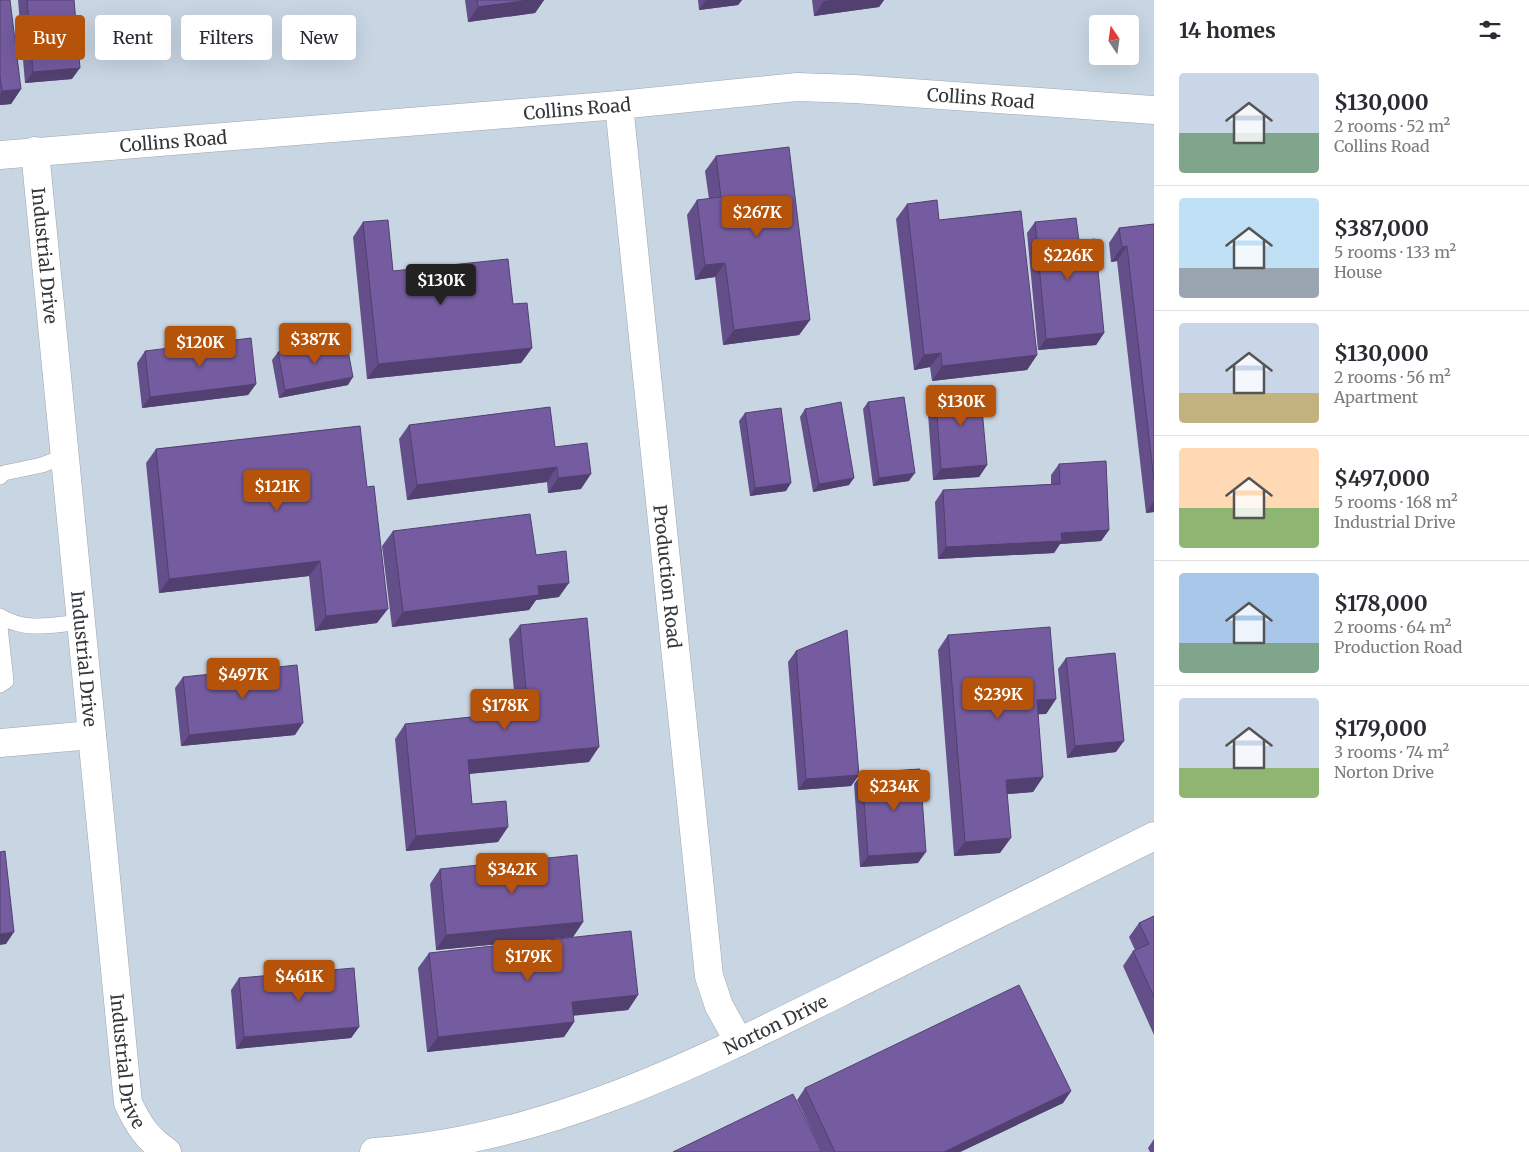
<!DOCTYPE html>
<meta charset="utf-8">
<style>
body{margin:0;font-family:Merriweather,serif;background:#f2f2f3;color:#2b2b33;height:100vh;display:flex;flex-direction:column;font-size:19px;white-space:nowrap}
*{box-sizing:border-box;margin:0}
p{font-size:16px;color:#7c7c81}
.icon{flex:none;width:28px;height:28px;fill:none;stroke:currentColor;stroke-width:2;stroke-linecap:round;stroke-linejoin:round}
.map{position:relative;flex:1;overflow:hidden}
.sheet{display:flex;flex-direction:column;background:#fff;width:375px}
.sheet>*{flex:none}
.top-card{position:absolute;left:15px;top:15px;width:475px;height:45px;display:flex;gap:10px}
.needle{width:32px;rotate:347deg}
.buttons{position:absolute;left:1089px;top:15px;display:grid;gap:10px}
.buttons a{display:grid;place-items:center;width:50px;height:50px;border-radius:5px;background:#fff;box-shadow:0 5px 20px #0002;font-size:25px}
.price{position:absolute;translate:-50% -42px;padding:0 11px;border-radius:5px;background:#b45309;color:#fff;font-size:16px;line-height:32px;filter:drop-shadow(0 1px 2px #0008)}
.price::after{content:'';position:absolute;left:50%;top:30px;width:15px;height:11px;margin-left:-8px;background:inherit;clip-path:polygon(0 0,100% 0,50% 100%)}
.price.active{background:#222;color:#fff}
ul{padding:0;list-style:none}
li{display:flex;align-items:center;gap:15px;height:125px;padding:0 25px}
li+li{border-top:1px solid #e1e1e2}
li span{display:grid;place-items:center;flex:none;width:140px;height:100px;border-radius:5px;color:#555}
li>.icon{margin-inline-start:auto}
span .icon{width:60px;height:60px;fill:#fffc;stroke-width:1}
li b{font-size:21px}
h2{display:flex;justify-content:space-between;align-items:center;height:60px;padding:0 25px;font-size:21px}
.chip{padding:0 18px;border-radius:5px;background:#fff;box-shadow:0 5px 20px #0002;font-size:18px;line-height:45px}
.chip.active{background:#b45309;color:#fff}
main{display:flex;flex:1;min-height:0}
.map>svg:first-child{display:block}
</style>
<main>
<div class="map">
<svg width="1154" height="1152" viewBox="0 0 1154 1152">
<rect width="100%" height="100%" fill="#d9e1ea"/>
<path fill="#c8d6e4" fill-rule="evenodd" d="M0,0H1154V1152H0ZM1098,24H1130V56H1098Z"/>
<g fill="none" stroke-linecap="round" stroke-linejoin="round">
<defs>
<path id="lane" d="M0,477L4,473L42,465L65,456
M0,616C25,632 53,625 81,622
M0,627L6,681L0,685"/>
<g id="street">
<path id="s1" d="M619,105L709,976L719,1006L739,1042"/>
<path id="s2" d="M35,151L128,1103C138,1124 147,1139 167,1152"/>
<path id="s3" d="M0,155L619,105L797,87L855,89L1154,110"/>
<path d="M0,743L92,735"/>
<path id="s4" d="M374,1152C546,1141 702,1061 853,986C953,936 1054,886 1154,836"/>
</g>
</defs>
<use href="#lane" stroke="#9ea5ae" stroke-width="16"/>
<use href="#street" stroke="#9ea5ae" stroke-width="29"/>
<use href="#lane" stroke="#fff" stroke-width="15"/>
<use href="#street" stroke="#fff" stroke-width="28"/>
</g>
<path fill="#654f8a" d="M0,0L21,89L11,104L0,105Z
M18,0H74L72,79L25,83Z
M465,0H544L535,13L468,22Z
M698,0H742L738,5L699,10Z
M812,0H884L879,7L814,16Z
M716,156L810,320L799,335L723,345L715,277L695,280L687,215L697,200L709,199L705,171Z
M907,204L939,220L1037,355L1027,370L932,381L930,367L914,370L896,219Z
M363,222L393,271L513,304L532,348L521,363L367,379L353,237Z
M1035,222L1079,241L1104,333L1096,345L1038,350L1027,233Z
M1154,224V512L1146,513L1117,261L1111,262L1109,243L1119,228Z
M145,351L256,384L248,395L142,408L137,363Z
M278,352L348,385L279,398L272,360Z
M935,389L987,465L979,477L933,480L927,401Z
M868,402L909,481L873,486L863,409Z
M805,409L849,485L813,492L800,417Z
M745,413L786,491L750,496L739,421Z
M409,425L555,447L581,489L548,493L547,482L407,500L399,439Z
M360,426L377,623L315,631L309,576L159,593L146,463L156,449Z
M1059,464L1109,530L1101,541L1060,544L1054,553L938,559L935,502L943,490L1051,484V475Z
M393,531L536,555L559,597L536,600L529,610L392,627L382,546Z
M520,625L589,762L469,774L472,804L498,842L406,851L395,739L405,724L516,712L509,639Z
M948,635L1056,699L1046,714H1038L1043,777L1033,792L1007,794L1000,853L954,856L938,650Z
M796,651L859,775L851,786L798,790L788,662Z
M1066,658L1116,752L1067,758L1058,669Z
M183,677L295,735L181,746L175,688Z
M862,773L918,863L860,867L854,784Z
M440,869L583,922L573,937L436,950L430,884Z
M1154,916V1035L1123,966L1133,951L1135,950L1129,937L1139,923Z
M429,953L638,995L628,1010L574,1015V1022L564,1037L427,1052L418,968Z
M239,978L359,1027L351,1038L236,1049L231,990Z
M805,1088L1071,1091L1063,1103L960,1152H822L797,1100Z
M1154,1139V1152H1150L1148,1148Z"/>
<path fill="#524070" d="M529,0H544L535,13L468,22L478,7Z
M706,0H742L738,5L699,10Z
M831,0H884L879,7L814,16L824,1Z
M80,68L72,79L25,83L33,72Z
M21,89L11,104L0,105V94L2,91Z
M1127,246L1117,261L1111,262L1122,247Z
M725,263L715,277L695,280L705,265Z
M810,320L799,335L723,345L734,330Z
M1104,333L1096,345L1038,350L1046,339Z
M532,348L521,363L367,379L378,364Z
M941,353L930,367L914,370L924,355Z
M1037,355L1027,370L932,381L942,366Z
M353,377L348,385L279,398L285,390Z
M256,384L248,395L142,408L150,397Z
M987,465L979,477L933,480L941,469Z
M557,467L547,482L407,500L417,485Z
M915,473L909,481L873,486L879,478Z
M591,474L581,489L548,493L558,478Z
M854,478L849,485L813,492L819,484Z
M791,483L786,491L750,496L755,488Z
M1154,501V512L1146,513Z
M1109,530L1101,541L1060,544L1054,553L938,559L946,547L1061,533Z
M320,561L309,576L159,593L169,579Z
M569,583L559,597L536,600L529,610L392,627L403,612L538,586Z
M388,609L377,623L315,631L326,616Z
M1056,699L1046,714L1026,715L1037,700Z
M303,723L295,735L181,746L189,735Z
M1124,741L1116,752L1067,758L1075,746Z
M599,747L589,762L457,775L468,760Z
M859,775L851,786L798,790L806,779Z
M1043,777L1033,792L996,795L1006,780Z
M508,827L498,842L406,851L416,836Z
M1011,838L1000,853L954,856L965,842Z
M926,852L918,863L860,867L868,856Z
M583,922L573,937L436,950L446,935Z
M14,932L6,944L0,945V934Z
M638,995L628,1010L562,1017L572,1002Z
M574,1022L564,1037L427,1052L438,1037Z
M359,1027L351,1038L236,1049L244,1037Z
M1071,1091L1063,1103L960,1152H944Z"/>
<path fill="#755ca0" stroke="#524070" d="M0,0H10L21,89L2,91L0,76Z
M27,0H74L80,68L33,72Z
M477,0H529L478,7Z
M789,147L810,320L734,330L725,263L705,265L697,200L721,197L716,156Z
M937,200L939,220L1021,211L1037,355L942,366L941,353L924,355L907,204Z
M1076,218L1079,241L1095,239L1104,333L1046,339L1035,222Z
M388,220L393,271L508,259L513,304L527,303L532,348L378,364L363,222Z
M1154,224V481L1127,246L1122,247L1119,228Z
M251,338L256,384L150,397L145,351Z
M346,340L353,377L285,390L278,352Z
M980,386L987,465L941,469L935,389Z
M904,397L915,473L879,478L868,402Z
M841,402L854,478L819,484L805,409Z
M550,407L555,447L587,443L591,474L558,478L557,467L417,485L409,425Z
M781,408L791,483L755,488L745,413Z
M360,426L367,487L374,486L388,609L326,616L320,561L169,579L156,449Z
M1106,461L1109,530L1061,533L1062,541L946,547L943,490L1060,484L1059,464Z
M530,514L536,555L566,551L569,583L538,586L539,595L403,612L393,531Z
M587,618L599,747L468,760L472,804L506,801L508,827L416,836L405,724L528,711L520,625Z
M1050,627L1056,699L1037,700L1043,777L1006,780L1011,838L965,842L948,635Z
M847,630L859,775L806,779L796,651Z
M1115,653L1124,741L1075,746L1066,658Z
M297,665L303,723L189,735L183,677Z
M920,769L926,852L868,856L862,773Z
M5,851L14,932L0,934V852Z
M577,855L583,922L446,935L440,869Z
M1154,916V997L1133,951L1149,944L1139,923Z
M631,931L638,995L572,1002L574,1022L438,1037L429,953Z
M354,968L359,1027L244,1037L239,978Z
M1019,985L1071,1091L944,1152H835L805,1088Z
M793,1094L822,1152H673Z"/>
<g text-anchor="middle" dominant-baseline="central" stroke-width="5" stroke-linejoin="round" paint-order="stroke">
<g font-size="18" fill="#34383b" stroke="#e6eef7">
<text stroke="none"><textPath href="#s3" startOffset="984">Collins Road</textPath></text>
<text stroke="none"><textPath href="#s3" startOffset="579">Collins Road</textPath></text>
<text stroke="none"><textPath href="#s3" startOffset="174">Collins Road</textPath></text>
<text stroke="none"><textPath href="#s2" startOffset="105">Industrial Drive</textPath></text>
<text stroke="none"><textPath href="#s1" startOffset="474">Production Road</textPath></text>
<text stroke="none"><textPath href="#s2" startOffset="510">Industrial Drive</textPath></text>
<text stroke="none"><textPath href="#s4" startOffset="424">Norton Drive</textPath></text>
<text stroke="none"><textPath href="#s2" startOffset="915">Industrial Drive</textPath></text>
</g>
</g>
</svg>
<div class="buttons">
<a><svg class="needle" viewBox="-14 -14 28 28"><path d="M0-13l5 13h-10z" fill="#e53935"/><path d="M0 13l5-13h-10z" fill="#7c7c81"/></svg></a>
</div>
<b class="price" style="left:757px;top:238px">$267K</b>
<b class="price" style="left:1068px;top:281px">$226K</b>
<b class="price active" style="left:441px;top:306px">$130K</b>
<b class="price" style="left:315px;top:365px">$387K</b>
<b class="price" style="left:200px;top:368px">$120K</b>
<b class="price" style="left:961px;top:427px">$130K</b>
<b class="price" style="left:277px;top:512px">$121K</b>
<b class="price" style="left:243px;top:700px">$497K</b>
<b class="price" style="left:998px;top:720px">$239K</b>
<b class="price" style="left:505px;top:731px">$178K</b>
<b class="price" style="left:894px;top:812px">$234K</b>
<b class="price" style="left:512px;top:895px">$342K</b>
<b class="price" style="left:528px;top:982px">$179K</b>
<b class="price" style="left:299px;top:1002px">$461K</b>
<div class="top-card">
<a class="chip active">Buy</a>
<a class="chip">Rent</a>
<a class="chip">Filters</a>
<a class="chip">New</a>
</div>
</div>
<section class="sheet">
<h2>14 homes<svg class="icon" aria-label="filters" viewBox="0 0 24 24"><path d="M4 7h16M4 17h16"/><circle cx="9" cy="7" r="2"/><circle cx="15" cy="17" r="2"/></svg></h2>
<ul>
<li><span style="background:linear-gradient(#c9d6e8 60%,#7fa58c 0)"><svg class="icon" aria-label="home" viewBox="0 0 24 24"><path d="M3 11l9-7 9 7M6 9v11h12V9"/></svg></span><div><b>$130,000</b><p>2 rooms · 52 m²</p><p>Collins Road</p></div></li>
<li><span style="background:linear-gradient(#bfe0f5 70%,#9aa5b1 0)"><svg class="icon" aria-label="home" viewBox="0 0 24 24"><path d="M3 11l9-7 9 7M6 9v11h12V9"/></svg></span><div><b>$387,000</b><p>5 rooms · 133 m²</p><p>House</p></div></li>
<li><span style="background:linear-gradient(#c9d6e8 70%,#c2b280 0)"><svg class="icon" aria-label="home" viewBox="0 0 24 24"><path d="M3 11l9-7 9 7M6 9v11h12V9"/></svg></span><div><b>$130,000</b><p>2 rooms · 56 m²</p><p>Apartment</p></div></li>
<li><span style="background:linear-gradient(#ffd9b3 60%,#8fb573 0)"><svg class="icon" aria-label="home" viewBox="0 0 24 24"><path d="M3 11l9-7 9 7M6 9v11h12V9"/></svg></span><div><b>$497,000</b><p>5 rooms · 168 m²</p><p>Industrial Drive</p></div></li>
<li><span style="background:linear-gradient(#a9c7e8 70%,#7fa58c 0)"><svg class="icon" aria-label="home" viewBox="0 0 24 24"><path d="M3 11l9-7 9 7M6 9v11h12V9"/></svg></span><div><b>$178,000</b><p>2 rooms · 64 m²</p><p>Production Road</p></div></li>
<li><span style="background:linear-gradient(#c9d6e8 70%,#8fb573 0)"><svg class="icon" aria-label="home" viewBox="0 0 24 24"><path d="M3 11l9-7 9 7M6 9v11h12V9"/></svg></span><div><b>$179,000</b><p>3 rooms · 74 m²</p><p>Norton Drive</p></div></li>
</ul>
</section>
</main>
